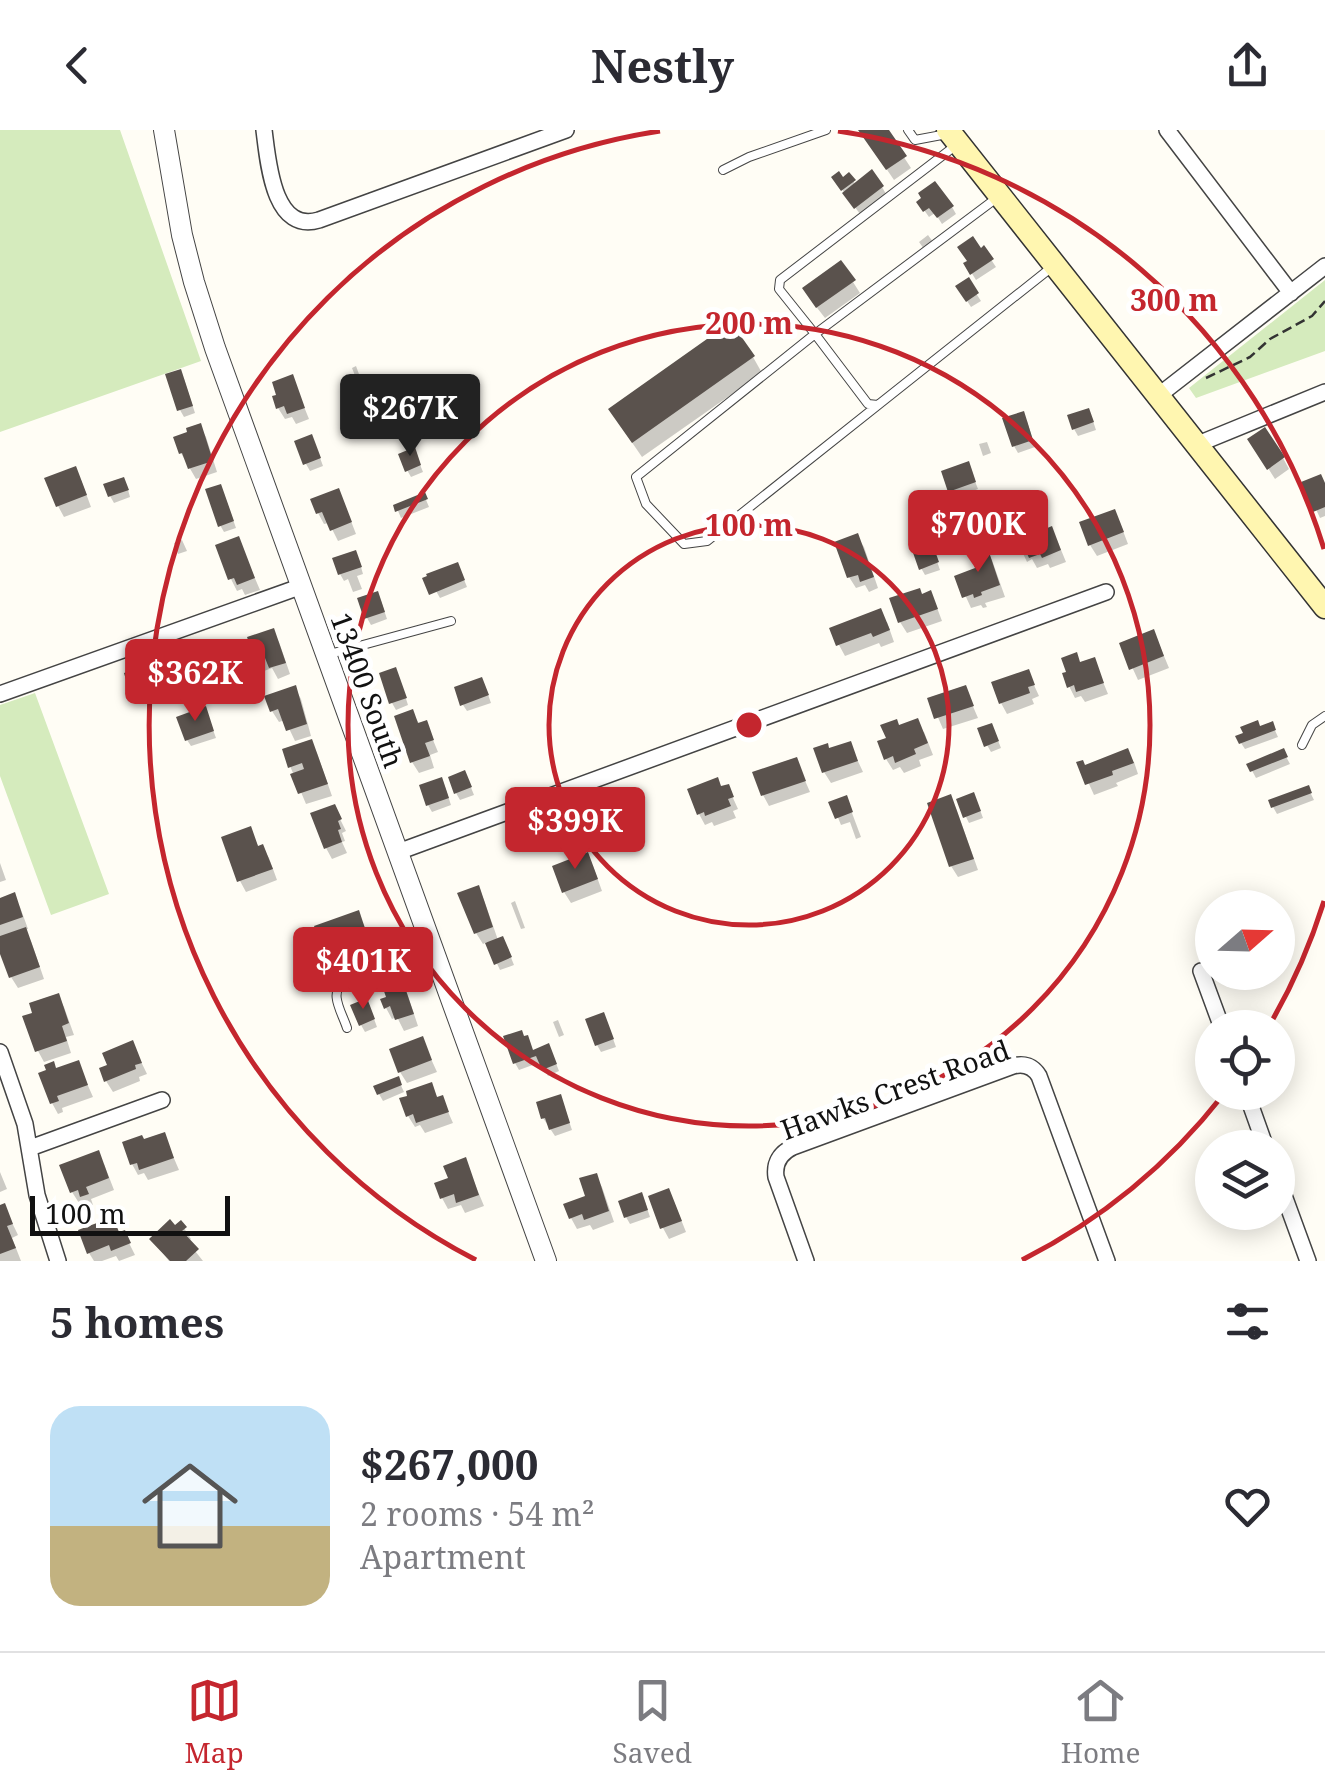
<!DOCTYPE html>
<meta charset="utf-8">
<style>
body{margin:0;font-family:"Noto Serif",serif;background:#f7f7f7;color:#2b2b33;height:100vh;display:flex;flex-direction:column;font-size:38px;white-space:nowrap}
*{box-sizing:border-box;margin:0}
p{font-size:32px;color:#7c7c81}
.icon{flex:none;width:55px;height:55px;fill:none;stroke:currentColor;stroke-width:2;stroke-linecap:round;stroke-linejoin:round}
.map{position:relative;height:1131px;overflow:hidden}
.panel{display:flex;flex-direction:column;background:#fff;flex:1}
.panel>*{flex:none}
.needle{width:65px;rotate:70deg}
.buttons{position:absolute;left:1195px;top:760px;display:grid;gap:20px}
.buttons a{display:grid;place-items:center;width:100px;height:100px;border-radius:50%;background:#fff;box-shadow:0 5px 25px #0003;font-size:50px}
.scale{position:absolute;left:30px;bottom:25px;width:200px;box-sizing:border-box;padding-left:10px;border:5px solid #111;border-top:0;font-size:28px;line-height:35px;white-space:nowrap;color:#111;-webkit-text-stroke:8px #fff;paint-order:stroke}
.price{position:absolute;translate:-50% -85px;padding:0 22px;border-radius:10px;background:#c4262e;color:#fff;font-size:32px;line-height:65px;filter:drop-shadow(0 2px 5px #0008)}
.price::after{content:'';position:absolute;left:50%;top:60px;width:30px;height:22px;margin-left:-15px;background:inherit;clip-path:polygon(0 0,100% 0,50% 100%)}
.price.on{background:#222;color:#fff}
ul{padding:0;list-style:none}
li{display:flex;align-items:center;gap:30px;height:250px;padding:0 50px}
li+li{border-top:2px solid #e1e1e2}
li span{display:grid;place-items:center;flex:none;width:280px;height:200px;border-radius:30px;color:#555}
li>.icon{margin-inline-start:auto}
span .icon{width:120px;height:120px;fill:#fffc;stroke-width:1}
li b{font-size:42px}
h2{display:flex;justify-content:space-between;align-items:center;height:120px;padding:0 50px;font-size:42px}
header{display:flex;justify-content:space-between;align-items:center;height:130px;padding:0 50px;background:#fff;font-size:45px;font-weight:700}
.tabs{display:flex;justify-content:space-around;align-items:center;height:140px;border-top:2px solid #e1e1e2;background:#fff;font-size:28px;color:#7c7c81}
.tabs a{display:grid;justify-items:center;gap:5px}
.tabs .on{color:#c4262e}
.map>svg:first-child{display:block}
</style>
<header><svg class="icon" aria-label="back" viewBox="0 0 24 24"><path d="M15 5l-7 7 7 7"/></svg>Nestly<svg class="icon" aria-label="share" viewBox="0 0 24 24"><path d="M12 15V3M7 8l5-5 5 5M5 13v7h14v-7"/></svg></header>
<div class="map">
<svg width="1325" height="1131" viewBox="0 0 1325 1131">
<rect width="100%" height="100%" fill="#fffdf5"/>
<path fill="#d5ebbd" d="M0,0H120L201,231L0,302Z
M1325,150V221L1196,268L1189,258Z
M35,563L109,764L51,785L0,646V575Z"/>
<path fill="#0003" d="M860,0H886L911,38L894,50Z
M849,45L856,55L882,57L886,64L860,84L838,54Z
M919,73L952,77L956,84L942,94L935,83L929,87Z
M928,105L933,112L924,119L919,112Z
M984,119L996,137L976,150L966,134Z
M968,151L981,171L971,177L958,157Z
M853,152L860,163L825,188L811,170Z
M753,227L762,243L642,327L620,295Z
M356,236L363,255L359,256L352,238Z
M292,247L309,289L296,294L292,287L285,289L278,278L280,266Z
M184,249L195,283L184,287L180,280Z
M1092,288L1096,300L1078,306L1074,299Z
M1027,291L1035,317L1018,323L1014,316Z
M200,296L206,307L217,342L196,349L181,323Z
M987,312L991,323L983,326L979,314Z
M315,314L323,336L310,341L306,334Z
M1257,321L1283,328L1289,339L1275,349Z
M417,327L423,342L411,347L407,340Z
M971,341L978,359L955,368L951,361Z
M81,350L91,377L64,387L58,376Z
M1304,353L1325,356V386L1320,388Z
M127,356L130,367L114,373L110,366Z
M224,364L236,398L224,402L220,395Z
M424,365L429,377L401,388L396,376Z
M344,373L356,404L338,411L329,393L324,394L318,383Z
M1120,393L1128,414L1097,426L1090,415Z
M1013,402H1045L1057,410L1066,432L1050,438L1048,434L1037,438L1032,429L1027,432Z
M857,406L864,417L878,458L869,462L865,455L856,458L849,447Z
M238,409L260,460L245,465L242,459L237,461L231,449L218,416Z
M182,410L187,421L178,424L174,413Z
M932,417L940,440L925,445L921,438Z
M986,419L992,430L1005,467L985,473L987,477L983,478L981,475L971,478L957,447L978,440Z
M359,430L363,444L357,446L362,459L353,462L348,449L344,451L340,444Z
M461,442L467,457L440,468L436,461Z
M922,466L936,475L942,491L907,503L900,492Z
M381,471L387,489L371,495L367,488Z
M887,492L894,512L881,517L879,513L845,526L839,515Z
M273,501L279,512L290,544L278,549L272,538L264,541L257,530Z
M1159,514L1169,538L1138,550L1122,515Z
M194,520L211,523L215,535L203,539Z
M1094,530L1108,564L1085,572L1081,566L1075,568L1069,556L1081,535Z
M170,538L175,554L164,557L160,549L134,558L130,552Z
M1028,542L1039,566L1032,569L1034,574L1007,584L1001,573Z
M399,547L408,575L396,580L392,573Z
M485,556L491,573L467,581L463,575Z
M295,558L301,569L311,606L295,611L285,590L279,592L272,581Z
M965,558L978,588L943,599L930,569Z
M412,582L420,595L426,593L438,622L430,625L434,638L419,643L412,632Z
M208,586L216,608L191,616L187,610Z
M1272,594L1278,607L1245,619L1241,613L1260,598Z
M899,598L924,602L933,625L919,630L921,636L904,643L900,637L893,640L886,629Z
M995,603L1001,618L991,622L987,615Z
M311,612L317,623L332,666L306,674L290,636Z
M850,614L863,642L831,653L824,642L829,621Z
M1283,621L1290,634L1256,648L1249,635Z
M796,630L810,662L769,676L763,665Z
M1134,632L1138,644L1116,653L1118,656L1094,665L1080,634L1084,638Z
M468,650L474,665L460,670L456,663Z
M445,657L451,675L432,682L428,675Z
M728,657L738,679L733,681L736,688L714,696L712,692L705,695L699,684L722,659Z
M1308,658L1314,670L1277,684L1273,677Z
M950,667L956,678L978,740L958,747L951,736Z
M977,672L983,688L969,693L966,687Z
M832,673L849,675L861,707L856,709L850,692L841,695Z
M334,677L346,701L342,703L345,711L342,712L347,723L332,729L326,718Z
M250,699L259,718L262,717L269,728L277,750L246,762L240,751Z
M0,733L6,750L0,752Z
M593,736L602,761L571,773L564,762Z
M478,758L484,770L498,810L506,815L514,835L500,840L487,812L483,814L476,803Z
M14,766L20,777L28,799L24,800L31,811L44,849L18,858L11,847L0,810V770Z
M515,771L525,798L521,799L511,773Z
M358,784L364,795L378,835L361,840L356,832L339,838L322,811Z
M405,857L418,896L404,901L397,887L392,889L386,878Z
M58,866L64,877L74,905L66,907L71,923L44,932L38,921L35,885Z
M370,878L377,897L365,902L361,895Z
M558,890L564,905L559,907L553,892Z
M607,892L616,917L601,922L597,915Z
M422,909L437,942L407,953L400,942Z
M132,913L147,944L139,947L140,951L113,962L106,951Z
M533,922L552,923L559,941L548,946L541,932L519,940L515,933Z
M78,933L93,967L62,978L63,982L58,984L52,973L57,941Z
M398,949L404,962L383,971L379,964Z
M431,955L438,969L442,968L453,993L425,1003L420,995L415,997L408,986Z
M563,973L572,1000L555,1006L543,988Z
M164,1005L179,1040L148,1050L144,1043L138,1045L132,1034L144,1012Z
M465,1030L484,1076L465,1083L461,1075L448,1079L442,1068L451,1049Z
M104,1034L114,1060L91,1069L93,1075L89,1077L85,1070L79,1073L72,1062Z
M0,1042L7,1059L0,1062Z
M596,1046L602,1057L614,1092L593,1100L590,1095L577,1099L571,1088L588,1068Z
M645,1072L650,1087L630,1094L626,1087Z
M674,1072L686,1102L669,1109L663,1098Z
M4,1076L18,1105L12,1108L21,1131H0V1078Z
M184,1098L191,1109L188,1112L203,1131H169L152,1109L175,1099Z
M124,1103L135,1125L119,1131L116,1126L102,1131H94L89,1123Z"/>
<path fill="#5a524d" d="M858,0H889L907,26L886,40Z
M872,39L884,56L854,79L842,63Z
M839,41L843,47L849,42L856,50L841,61L831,47Z
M935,51L954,76L937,88L929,78L923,82L916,72L921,68L918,63Z
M973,106L981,118L984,115L994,129L970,145L963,133L967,131L957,117Z
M841,130L856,150L816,178L802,158Z
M969,147L979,163L966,172L955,156Z
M731,192L755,226L632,313L608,279Z
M181,239L193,276L177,281L165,244Z
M293,244L305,278L287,284L284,276L276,279L272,266L276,265L272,252Z
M1089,278L1094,292L1072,300L1067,285Z
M1024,281L1033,310L1012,317L1002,288Z
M201,293L213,331L188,339L182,323L179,324L173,307L187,302L186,298Z
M1265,297L1285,327L1267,340L1247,309Z
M312,304L321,328L303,335L294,311Z
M415,317L421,335L405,342L398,324Z
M969,331L976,352L948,362L941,341Z
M76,336L87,365L56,377L44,348Z
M1321,344L1325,353V377L1313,382L1301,352Z
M124,347L129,360L108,367L103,354Z
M221,354L234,391L218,397L205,359Z
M339,358L352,392L330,401L322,382L316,384L310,369Z
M425,362L428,369L395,382L393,375Z
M1115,379L1124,402L1088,416L1079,392Z
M1041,389L1045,399L1052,396L1061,420L1042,428L1040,424L1029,428L1025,419L1018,421L1010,400Z
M858,403L874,447L860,452L858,445L847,448L834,412Z
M239,406L255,448L237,455L234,448L228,450L215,415Z
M930,407L939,432L919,440L910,414Z
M987,416L1000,455L981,462L982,465L974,468L973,464L962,468L954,446L975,438L970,422Z
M356,420L362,437L338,445L332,428Z
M458,432L465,450L429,465L422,448L427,446L426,444Z
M920,458L922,464L931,460L938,479L898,493L889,468Z
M378,461L385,482L364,489L357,468Z
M881,478L890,500L873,507L871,503L836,516L829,498Z
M274,498L286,533L269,538L265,528L255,531L247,507Z
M1154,499L1164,526L1129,540L1119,513Z
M208,513L213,528L196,533L191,519Z
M1077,522L1080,532L1095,527L1104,553L1076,562L1074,555L1067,558L1062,543L1066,542L1061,528Z
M167,528L173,546L158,551L155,543L127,553L124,543Z
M396,537L407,568L389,574L379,543Z
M1029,539L1035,555L1028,557L1030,563L999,574L991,552Z
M482,547L489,565L460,576L454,557Z
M296,555L307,594L286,601L278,579L270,582L264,566Z
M966,555L974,576L934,589L927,568Z
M206,576L214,601L185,611L176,587Z
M413,579L418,593L427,590L434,610L425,613L430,626L410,633L394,586Z
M918,588L928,613L914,619L916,624L895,633L893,626L884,630L877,611L886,608L880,595L897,589L899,595Z
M1258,590L1260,596L1273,591L1276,600L1239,614L1235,606L1243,603L1240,597Z
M992,593L999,611L984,617L977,598Z
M312,609L328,654L298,664L290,644L304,639L302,633L288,638L282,619Z
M851,611L858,631L822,643L813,618L828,613L829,618Z
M1128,618L1134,633L1112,641L1113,645L1085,655L1076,632L1083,630L1085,635Z
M1284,618L1288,627L1250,642L1246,634Z
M797,627L806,651L761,666L752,642Z
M465,640L472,657L454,664L448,647Z
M442,647L449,668L426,676L419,655Z
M718,647L721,656L729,654L734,667L728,669L731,676L705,686L704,682L697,685L687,659Z
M1309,655L1312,663L1271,678L1268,670Z
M974,662L981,681L963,688L956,669Z
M951,664L974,729L949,737L927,673Z
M847,665L853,682L835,689L828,672Z
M335,674L342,689L338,691L341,699L338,700L342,712L324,719L310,683Z
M251,696L258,716L263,714L273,739L237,752L221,707Z
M588,722L598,749L562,763L552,736Z
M479,755L493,797L474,804L457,763Z
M15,762L23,787L0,795V768Z
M359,780L373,823L352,830L349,822L330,828L324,810L320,812L314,796Z
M26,797L40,837L9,848L0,824V806Z
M503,806L512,827L494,835L485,813Z
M400,843L414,884L395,890L390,876L384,879L380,869L386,867L380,850Z
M59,863L69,893L62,896L67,911L35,922L22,886L32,883L29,873Z
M367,868L375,889L359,896L350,875Z
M604,882L614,909L595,916L585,889Z
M522,900L524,906L528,905L533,920L549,913L557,934L542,940L536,926L513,934L503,906Z
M423,906L432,930L398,943L389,919Z
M133,910L142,933L135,935L136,939L104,952L99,938L107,935L102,923Z
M79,930L88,955L57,966L59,971L50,974L38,943L46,940L44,935L54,931L56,938Z
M399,946L402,955L377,965L373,956Z
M432,952L437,967L443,965L449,982L416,993L413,984L406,987L399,968L407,966L406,961Z
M561,964L570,993L549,1000L545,988L541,989L536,972Z
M165,1002L174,1028L139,1040L137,1033L130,1035L122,1012L142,1005L144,1009Z
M99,1020L109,1048L86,1057L89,1064L80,1067L78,1060L70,1063L59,1035Z
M466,1027L479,1065L456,1073L454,1064L440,1069L434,1053L448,1048L443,1036Z
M597,1043L609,1081L584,1090L582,1084L569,1089L563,1074L585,1066L579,1048Z
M669,1058L682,1091L660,1099L648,1066Z
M642,1062L648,1080L624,1088L618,1071Z
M5,1073L13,1094L7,1096L16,1118L0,1124V1075Z
M113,1087L119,1102L125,1100L131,1113L111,1121L109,1115L87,1124L78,1100Z
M170,1089L175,1095L181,1090L187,1097L182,1101L199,1119L186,1131H170L149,1109Z"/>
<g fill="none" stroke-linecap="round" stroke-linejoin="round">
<defs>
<path id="service" d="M908,0L915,10L947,4
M955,16L780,150L779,159L815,204L998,67
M723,40L749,27L826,0
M878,275L707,411L684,414L646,374L636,347L815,204L868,274L878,275L1052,137
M326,525L451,491
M1302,615L1312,595L1325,586
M347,898C342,882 328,863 344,851L429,821"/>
<path id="minor" d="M264,0C268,31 273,104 319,90L566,0
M1167,0L1291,163
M1158,266L1325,136
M1198,314L1325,262
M0,564L302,456
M398,722L1106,462
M1201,841L1222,898
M0,922L25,994L37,1065L58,1131
M1246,962L1266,1018
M30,1018L162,970
M1278,1049L1308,1131
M806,1131L776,1047C774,1033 780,1023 793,1017L1013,936C1024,933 1033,936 1039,946L1107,1131"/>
<path id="tertiary" d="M164,0L182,105L194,152L215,218L546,1131"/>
<path id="secondary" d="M948,0L1325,477"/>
</defs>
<use href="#service" stroke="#444" stroke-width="10"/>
<use href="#minor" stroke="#444" stroke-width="18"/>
<use href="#tertiary" stroke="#444" stroke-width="22"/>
<use href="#secondary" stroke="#333" stroke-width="25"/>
<path stroke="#333" stroke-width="2.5" stroke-dasharray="10 5" stroke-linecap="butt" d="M1206,248L1250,227L1270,209L1312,186L1325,171"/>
<use href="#service" stroke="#fff" stroke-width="8"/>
<use href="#minor" stroke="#fff" stroke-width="15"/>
<use href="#tertiary" stroke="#fff" stroke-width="20"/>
<use href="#secondary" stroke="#fff6b0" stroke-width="22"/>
</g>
<g fill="none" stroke="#c4262e" stroke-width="5">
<circle cx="749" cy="595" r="200"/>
<circle cx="749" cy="595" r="401"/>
<path d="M1324 771A601 601 0 0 1 1269 896M1223 965A601 601 0 0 1 1022 1130M476 1130A601 601 0 0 1 660 1M838 1A601 601 0 0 1 1324 419"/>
</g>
<g text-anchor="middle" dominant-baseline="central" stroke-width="10" stroke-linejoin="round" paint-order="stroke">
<g font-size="28" fill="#111" stroke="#fff">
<text transform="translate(368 560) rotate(70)">13400 South</text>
<text transform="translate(895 959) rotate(-20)">Hawks Crest Road</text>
</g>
</g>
<circle cx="749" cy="595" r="15" fill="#c4262e" stroke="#fff" stroke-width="5"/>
<g font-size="30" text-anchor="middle" font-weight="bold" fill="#c4262e" stroke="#fff" stroke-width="10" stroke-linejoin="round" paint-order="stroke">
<text x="1174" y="181">300 m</text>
<text x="749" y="204">200 m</text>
<text x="749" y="406">100 m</text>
</g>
</svg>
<div class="buttons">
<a><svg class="needle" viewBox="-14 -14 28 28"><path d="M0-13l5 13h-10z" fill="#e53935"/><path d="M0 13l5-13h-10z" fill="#7c7c81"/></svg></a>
<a><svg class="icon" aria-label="locate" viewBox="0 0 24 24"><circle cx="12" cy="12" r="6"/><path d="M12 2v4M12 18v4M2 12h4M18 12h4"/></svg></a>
<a><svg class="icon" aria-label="layers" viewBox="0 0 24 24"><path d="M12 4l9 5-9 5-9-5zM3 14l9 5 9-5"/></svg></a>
</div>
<div class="scale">100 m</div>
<b class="price on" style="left:410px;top:329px">$267K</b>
<b class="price" style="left:978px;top:445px">$700K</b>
<b class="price" style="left:195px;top:594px">$362K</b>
<b class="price" style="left:575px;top:742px">$399K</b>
<b class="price" style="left:363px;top:882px">$401K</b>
</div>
<section class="panel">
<h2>5 homes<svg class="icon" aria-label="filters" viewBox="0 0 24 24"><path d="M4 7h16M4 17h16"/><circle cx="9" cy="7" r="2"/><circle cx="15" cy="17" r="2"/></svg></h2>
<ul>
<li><span style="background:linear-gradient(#bfe0f5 60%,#c2b280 0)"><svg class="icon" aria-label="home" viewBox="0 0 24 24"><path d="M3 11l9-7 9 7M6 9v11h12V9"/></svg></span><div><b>$267,000</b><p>2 rooms · 54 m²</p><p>Apartment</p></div><svg class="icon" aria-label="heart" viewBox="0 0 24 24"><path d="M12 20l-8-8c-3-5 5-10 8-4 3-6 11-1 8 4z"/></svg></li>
</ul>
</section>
<nav class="tabs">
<a class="on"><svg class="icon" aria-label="map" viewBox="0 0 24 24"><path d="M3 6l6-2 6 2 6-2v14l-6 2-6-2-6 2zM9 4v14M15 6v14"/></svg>Map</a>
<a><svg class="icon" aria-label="saved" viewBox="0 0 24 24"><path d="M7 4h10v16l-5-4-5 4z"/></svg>Saved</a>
<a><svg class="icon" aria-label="home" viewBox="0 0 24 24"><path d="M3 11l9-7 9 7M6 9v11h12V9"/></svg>Home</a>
</nav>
